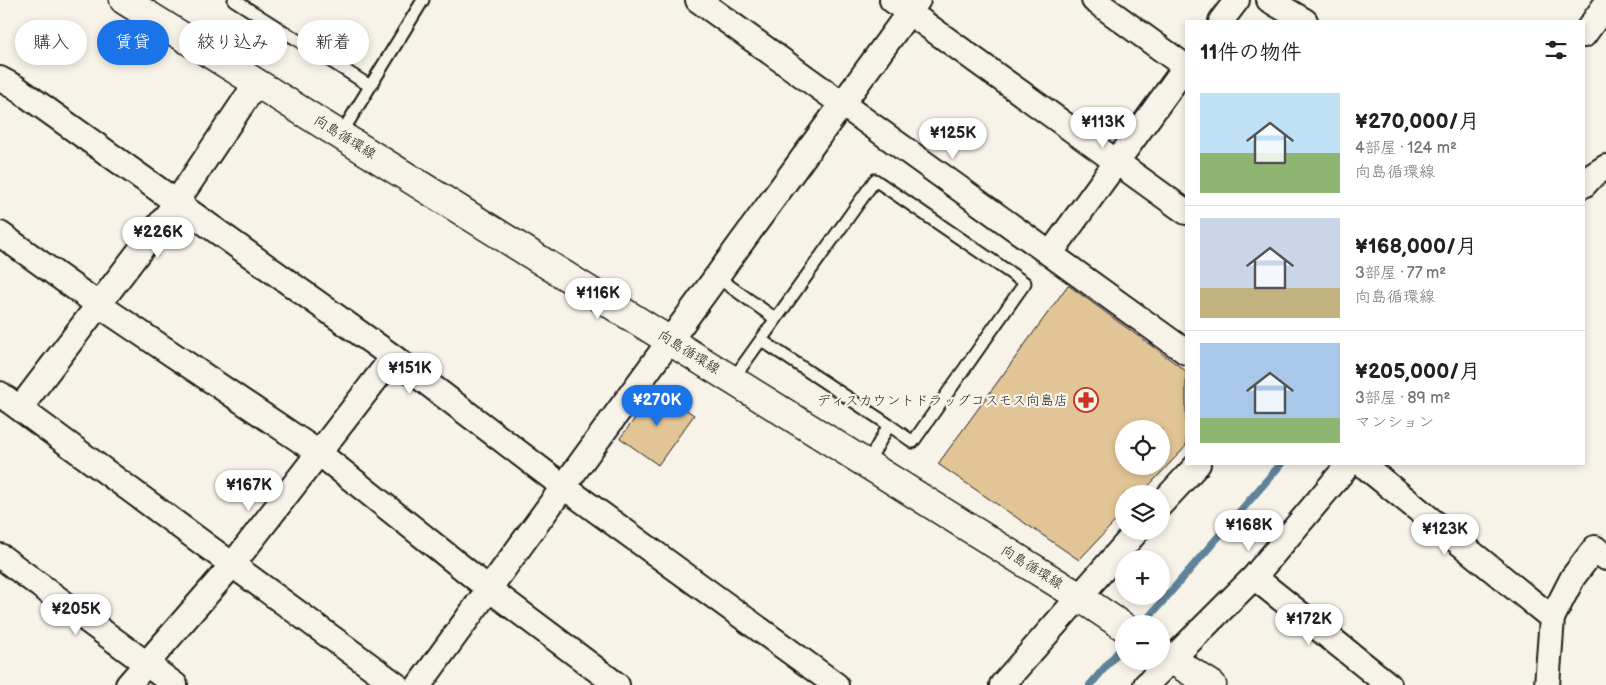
<!DOCTYPE html>
<html lang="ja">
<meta charset="utf-8">
<style>
body{margin:0;font-family:"Balsamiq Sans","Klee One",sans-serif;background:#f6f6f6;color:#222;height:100vh;display:flex;flex-direction:column;font-size:19px;white-space:nowrap}
*{box-sizing:border-box;margin:0}
p{font-size:16px;color:#767676}
.icon{flex:none;width:28px;height:28px;fill:none;stroke:currentColor;stroke-width:2;stroke-linecap:round;stroke-linejoin:round}
.map{position:relative;flex:1;overflow:hidden}
.side{position:absolute;left:1185px;top:20px;width:400px;height:445px;display:flex;flex-direction:column;background:#fff;border-radius:0px;box-shadow:0 2px 8px #0003}
.side>*{flex:none}
.guide{position:absolute;left:15px;top:20px;width:475px;height:45px;display:flex;gap:10px}
.tools{position:absolute;left:1115px;top:420px;display:grid;gap:10px}
.tools a{display:grid;place-items:center;width:55px;height:55px;border-radius:50%;background:#fff;box-shadow:0 2px 8px #0003;font-size:25px}
.price{position:absolute;translate:-50% -42px;padding:0 11px;border-radius:18px;background:#fff;color:#222;font-size:16px;line-height:32px;filter:drop-shadow(0 1px 2px #0008)}
.price::after{content:'';position:absolute;left:50%;top:30px;width:15px;height:11px;margin-left:-8px;background:inherit;clip-path:polygon(0 0,100% 0,50% 100%)}
.price.on{background:#1a73e8;color:#fff}
ul{padding:0;list-style:none}
li{display:flex;align-items:center;gap:15px;height:125px;padding:0 15px}
li+li{border-top:1px solid #e0e0e0}
li span{display:grid;place-items:center;flex:none;width:140px;height:100px;border-radius:0px;color:#555}
li>.icon{margin-inline-start:auto}
span .icon{width:60px;height:60px;fill:#fffc;stroke-width:1}
li b{font-size:21px}
h2{display:flex;justify-content:space-between;align-items:center;height:60px;padding:0 15px;font-size:21px}
.tag{padding:0 18px;border-radius:22px;background:#fff;box-shadow:0 2px 8px #0003;font-size:18px;line-height:45px}
.tag.on{background:#1a73e8;color:#fff}
.map>svg:first-child{display:block}
</style>
<div class="map">
<svg width="1606" height="685" viewBox="0 0 1606 685">
<rect width="100%" height="100%" fill="#f7f3e8"/>
<filter id="ink" filterUnits="userSpaceOnUse"><feTurbulence type="fractalNoise" baseFrequency=".02" numOctaves="2"/><feDisplacementMap in="SourceGraphic" scale="10" xChannelSelector="R" yChannelSelector="G"/><feConvolveMatrix kernelMatrix="1 2 1 2 8 2 1 2 1" color-interpolation-filters="sRGB"/></filter>
<g filter="url(#ink)">
<g fill="none" stroke-linecap="round" stroke-linejoin="round">
<path stroke="#5f8298" stroke-width="8" d="M1143,624L1281,464
M1090,685L1124,645"/>
</g>
<path fill="#e2c596" stroke="#1c1c1c" fill-rule="evenodd" d="M1068,285L1186,371V446L1141,494H1124V512L1079,560L938,464ZM1124,429H1161V466H1124Z
M657,390L694,415L658,465L620,438Z"/>
<g fill="none" stroke-linecap="round" stroke-linejoin="round">
<defs>
<path id="lane" d="M234,0L370,86
M341,134L423,0
M717,277L776,319
M761,340L889,425
M733,379L875,180L1025,283L913,442L889,425L867,464"/>
<path id="street" d="M698,0L1186,352
M892,0L1186,212
M1094,0L1186,67
M1269,0L1305,21
M1221,21L1237,0
M1584,35L1606,4
M0,79L15,87L393,357L564,487L836,685
M1584,185L1592,176L1606,167
M0,234L99,305L319,453L489,589L617,685
M1050,254L1186,66
M0,394L396,685
M20,408L176,203L257,82
M1362,464L1552,618
M1161,504L1198,464
M0,556L175,685
M1254,577L1389,685
M128,685L233,564L393,357
M419,685L918,0
M1002,685L1137,531
M1146,685L1254,577L1349,464
M1547,685L1552,618L1573,577L1595,548L1606,558"/>
<path id="secondary" d="M124,0L1078,596L1124,627
M1161,653L1212,685"/>
</defs>
<use href="#lane" stroke="#1c1c1c" stroke-width="15"/>
<use href="#street" stroke="#1c1c1c" stroke-width="28"/>
<use href="#secondary" stroke="#1c1c1c" stroke-width="31"/>
<use href="#lane" stroke="#f7f3e8" stroke-width="11"/>
<use href="#street" stroke="#f7f3e8" stroke-width="24"/>
<use href="#secondary" stroke="#f7f3e8" stroke-width="28"/>
</g>
</g>
<defs>
<symbol id="pharmacy-ring" viewBox="-11 -11 22 22"><circle r="9.5" fill="#f7f3e8" stroke="#c8321e" stroke-width="1.5"/><path d="M-2-6h4v4h4v4h-4v4h-4v-4h-4v-4h4Z" fill="#c8321e"/></symbol>
</defs>
<g fill-rule="evenodd">
<use href="#pharmacy-ring" x="1072" y="386" width="28" height="28"/>
</g>
<g text-anchor="middle" dominant-baseline="central" stroke-width="4.5" stroke-linejoin="round" paint-order="stroke">
<g font-size="14" fill="#1c1c1c" stroke="#f7f3e8">
<text transform="translate(345 137) rotate(32)">向島循環線</text>
<text transform="translate(689 352) rotate(32)">向島循環線</text>
<text transform="translate(1032 567) rotate(32)">向島循環線</text>
</g>
<g font-size="14" fill="#1c1c1c" stroke="#f7f3e8" text-anchor="end">
<text x="1068" y="400">ディスカウントドラッグコスモス向島店</text>
</g>
</g>
</svg>
<div class="tools">
<a><svg class="icon" aria-label="locate" viewBox="0 0 24 24"><circle cx="12" cy="12" r="6"/><path d="M12 2v4M12 18v4M2 12h4M18 12h4"/></svg></a>
<a><svg class="icon" aria-label="layers" viewBox="0 0 24 24"><path d="M12 4l9 5-9 5-9-5zM3 14l9 5 9-5"/></svg></a>
<a>+</a>
<a>−</a>
</div>
<b class="price" style="left:1103px;top:149px">¥113K</b>
<b class="price" style="left:953px;top:160px">¥125K</b>
<b class="price" style="left:158px;top:259px">¥226K</b>
<b class="price" style="left:598px;top:320px">¥116K</b>
<b class="price" style="left:410px;top:395px">¥151K</b>
<b class="price on" style="left:657px;top:427px">¥270K</b>
<b class="price" style="left:249px;top:512px">¥167K</b>
<b class="price" style="left:1249px;top:552px">¥168K</b>
<b class="price" style="left:1445px;top:556px">¥123K</b>
<b class="price" style="left:76px;top:636px">¥205K</b>
<b class="price" style="left:1309px;top:646px">¥172K</b>
<div class="guide">
<a class="tag">購入</a>
<a class="tag on">賃貸</a>
<a class="tag">絞り込み</a>
<a class="tag">新着</a>
</div>
<section class="side">
<h2>11件の物件<svg class="icon" aria-label="filters" viewBox="0 0 24 24"><path d="M4 7h16M4 17h16"/><circle cx="9" cy="7" r="2"/><circle cx="15" cy="17" r="2"/></svg></h2>
<ul>
<li><span style="background:linear-gradient(#bfe0f5 60%,#8fb573 0)"><svg class="icon" aria-label="home" viewBox="0 0 24 24"><path d="M3 11l9-7 9 7M6 9v11h12V9"/></svg></span><div><b>¥270,000/月</b><p>4部屋 · 124 m²</p><p>向島循環線</p></div></li>
<li><span style="background:linear-gradient(#c9d6e8 70%,#c2b280 0)"><svg class="icon" aria-label="home" viewBox="0 0 24 24"><path d="M3 11l9-7 9 7M6 9v11h12V9"/></svg></span><div><b>¥168,000/月</b><p>3部屋 · 77 m²</p><p>向島循環線</p></div></li>
<li><span style="background:linear-gradient(#a9c7e8 75%,#8fb573 0)"><svg class="icon" aria-label="home" viewBox="0 0 24 24"><path d="M3 11l9-7 9 7M6 9v11h12V9"/></svg></span><div><b>¥205,000/月</b><p>3部屋 · 89 m²</p><p>マンション</p></div></li>
</ul>
</section>
</div>
